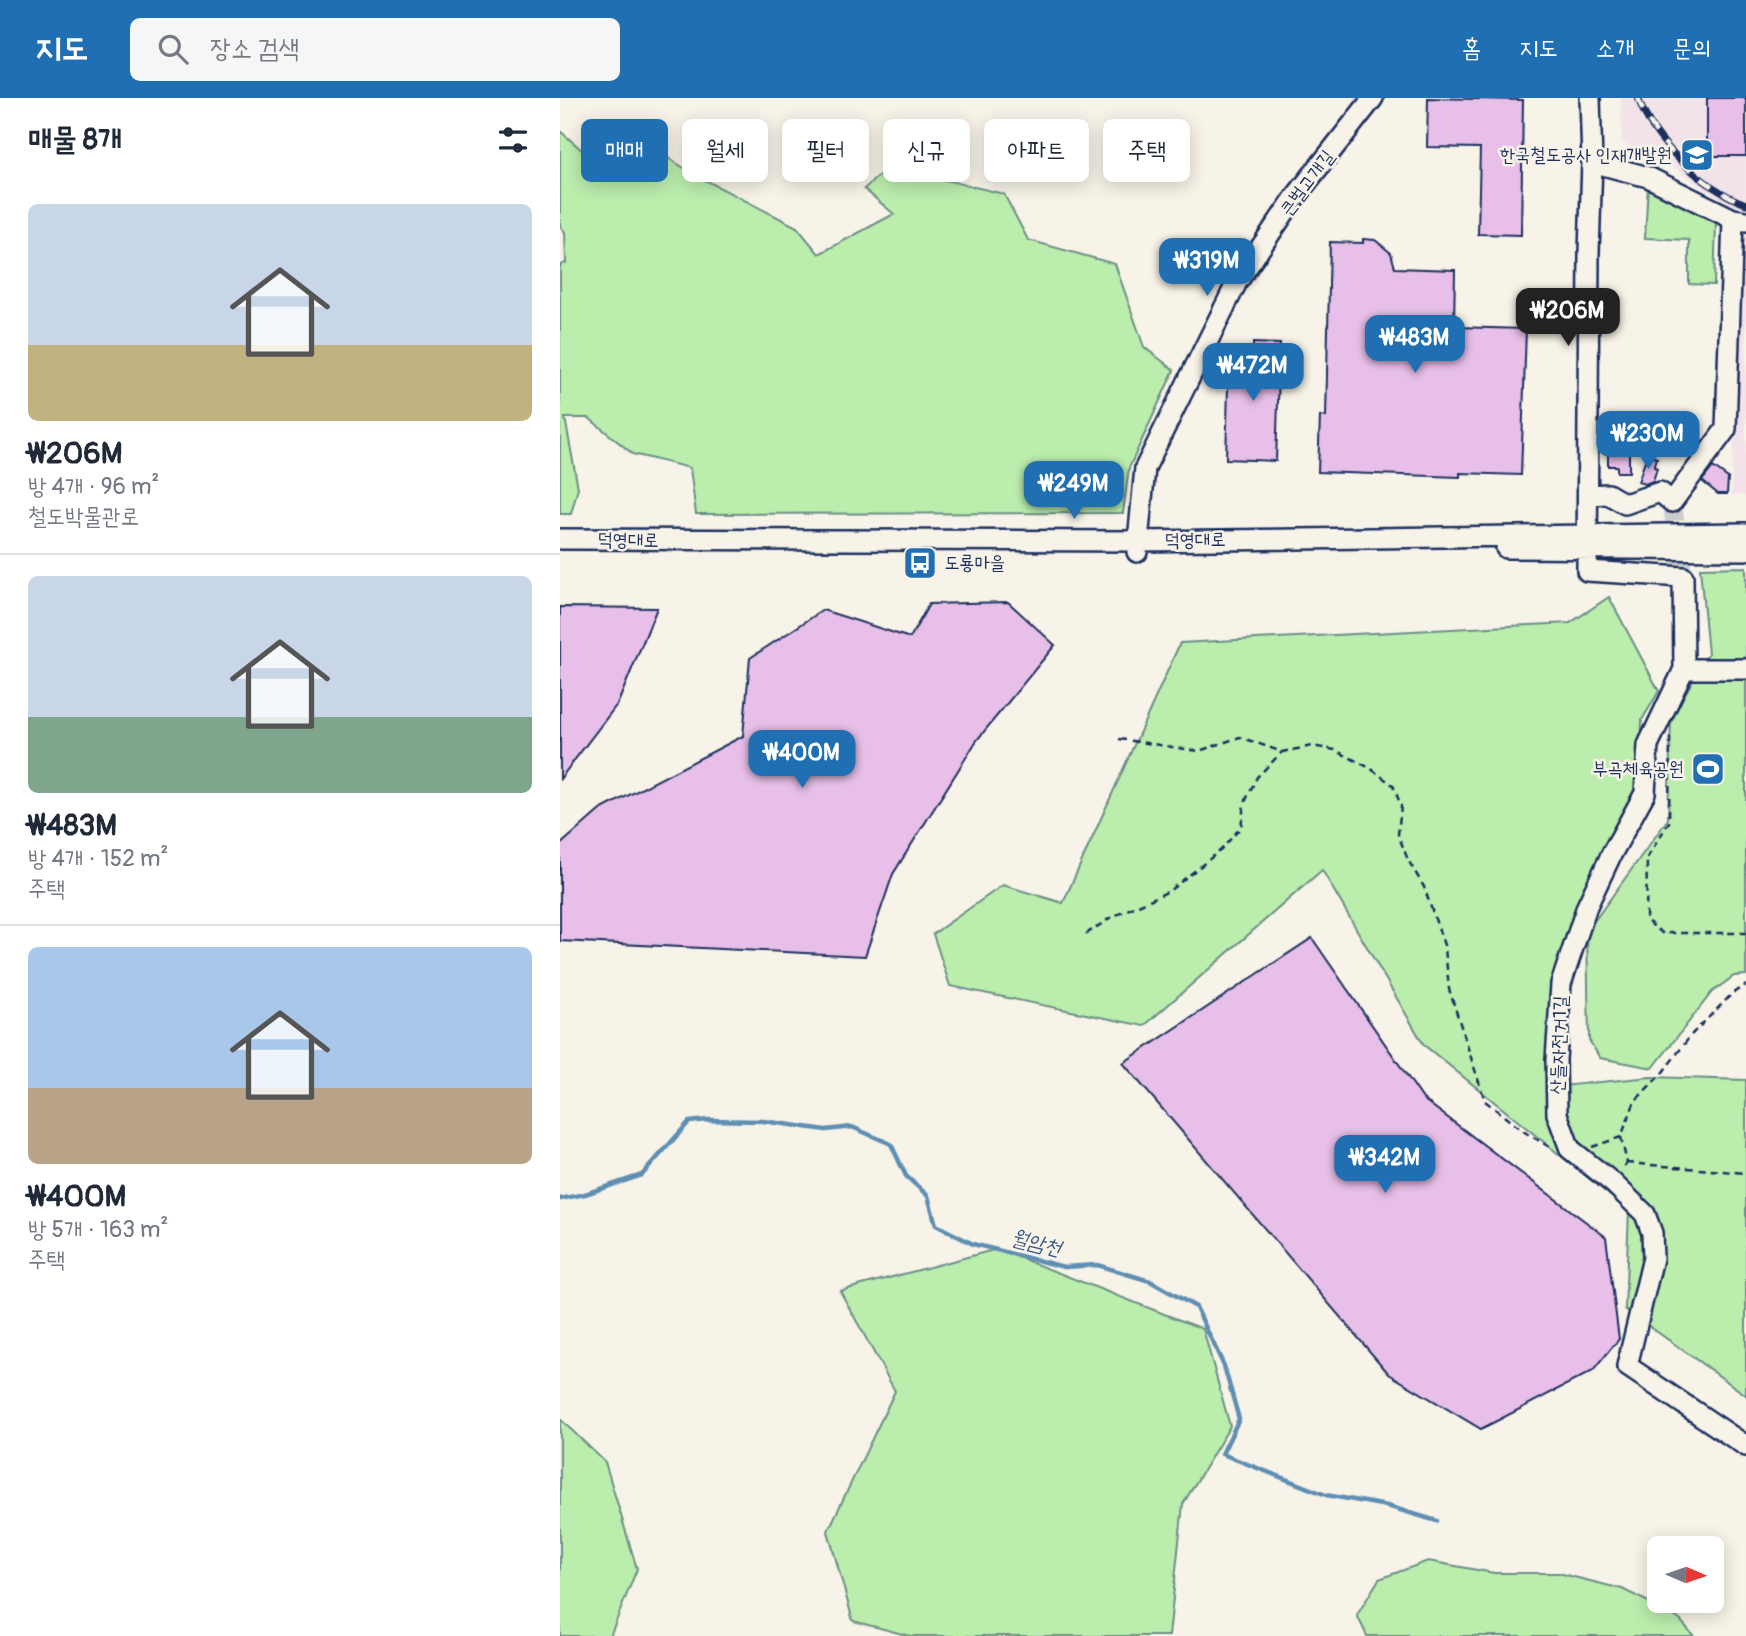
<!DOCTYPE html>
<html lang="ko">
<meta charset="utf-8">
<style>
body{margin:0;font-family:Pangolin,"Poor Story",sans-serif;background:#f6f6f7;color:#1f2937;height:100vh;display:flex;flex-direction:column;font-size:26px;white-space:nowrap}
*{box-sizing:border-box;margin:0}
p{font-size:23px;color:#747a83}
.icon{flex:none;width:38px;height:38px;fill:none;stroke:currentColor;stroke-width:2;stroke-linecap:round;stroke-linejoin:round}
.map{position:relative;flex:1;overflow:hidden}
.sheet{display:flex;flex-direction:column;background:#fff;width:560px}
.sheet>*{flex:none}
.banner{position:absolute;left:21px;top:21px;width:665px;height:63px;display:flex;gap:14px}
.needle{width:46px;rotate:92deg}
.fabs{position:absolute;left:1087px;top:1438px;display:grid;gap:14px}
.fabs a{display:grid;place-items:center;width:77px;height:77px;border-radius:10px;background:#fff;box-shadow:0 4px 18px #0003;font-size:35px}
.price{position:absolute;translate:-50% -60px;padding:0 16px;border-radius:14px;background:#1f6fb2;color:#fff;font-size:23px;line-height:46px;filter:drop-shadow(0 2px 4px #0008)}
.price::after{content:'';position:absolute;left:50%;top:42px;width:21px;height:16px;margin-left:-10px;background:inherit;clip-path:polygon(0 0,100% 0,50% 100%)}
.price.selected{background:#222;color:#fff}
ul{padding:0;list-style:none}
li{display:grid;align-content:center;gap:14px;height:371px;padding:0 28px}
li+li{border-top:2px solid #e0e1e3}
li span{display:grid;place-items:center;height:217px;border-radius:10px;color:#555}
li>.icon{margin-inline-start:auto}
span .icon{width:126px;height:126px;fill:#fffc;stroke-width:1}
li b{font-size:30px}
h2{display:flex;justify-content:space-between;align-items:center;height:84px;padding:0 28px;font-size:30px}
.chip{padding:0 24px;border-radius:10px;background:#fff;box-shadow:0 4px 18px #0003;font-size:24px;line-height:63px}
.chip.selected{background:#1f6fb2;color:#fff}
header{display:flex;align-items:center;gap:42px;box-sizing:border-box;height:98px;padding:0 35px;background:#1f6fb2;color:#fff}
header strong{font-size:33px}
nav{display:flex;gap:38px;margin-inline-start:auto;font-size:24px}
.search{width:490px;height:63px;background:#f6f6f7;display:flex;align-items:center;gap:18px;box-sizing:border-box;padding:0 24px;border-radius:10px;color:#747a83;font-size:26px}
main{display:flex;flex:1;min-height:0}
.map>svg:first-child{display:block}
</style>
<header>
<strong>지도</strong>
<div class="search"><svg class="icon" aria-label="search" viewBox="0 0 24 24"><circle cx="10" cy="10" r="6"/><path d="M15 15l6 6"/></svg>장소 검색</div>
<nav><a>홈</a><a>지도</a><a>소개</a><a>문의</a></nav>
</header>
<main>
<section class="sheet">
<h2>매물 8개<svg class="icon" aria-label="filters" viewBox="0 0 24 24"><path d="M4 7h16M4 17h16"/><circle cx="9" cy="7" r="2"/><circle cx="15" cy="17" r="2"/></svg></h2>
<ul>
<li><span style="background:linear-gradient(#c9d6e8 65%,#c2b280 0)"><svg class="icon" aria-label="home" viewBox="0 0 24 24"><path d="M3 11l9-7 9 7M6 9v11h12V9"/></svg></span><div><b>₩206M</b><p>방 4개 · 96 m²</p><p>철도박물관로</p></div></li>
<li><span style="background:linear-gradient(#c9d6e8 65%,#7fa58c 0)"><svg class="icon" aria-label="home" viewBox="0 0 24 24"><path d="M3 11l9-7 9 7M6 9v11h12V9"/></svg></span><div><b>₩483M</b><p>방 4개 · 152 m²</p><p>주택</p></div></li>
<li><span style="background:linear-gradient(#a9c7e8 65%,#b9a48a 0)"><svg class="icon" aria-label="home" viewBox="0 0 24 24"><path d="M3 11l9-7 9 7M6 9v11h12V9"/></svg></span><div><b>₩400M</b><p>방 5개 · 163 m²</p><p>주택</p></div></li>
</ul>
</section>
<div class="map">
<svg width="1186" height="1538" viewBox="0 0 1186 1538">
<rect width="100%" height="100%" fill="#f7f3e8"/>
<filter id="ink" filterUnits="userSpaceOnUse"><feTurbulence type="fractalNoise" baseFrequency=".0143" numOctaves="2"/><feDisplacementMap in="SourceGraphic" scale="14" xChannelSelector="R" yChannelSelector="G"/><feConvolveMatrix kernelMatrix="1 2 1 2 8 2 1 2 1" color-interpolation-filters="sRGB"/></filter>
<g filter="url(#ink)">
<path fill="#f2e3e8" d="M1061,0H1186V115H1178L1116,71L1062,44Z
M1183,136H1186V398L1171,397Z"/>
<path fill="#bbedad" stroke="#6b8e86" stroke-width="2" d="M48,23L137,78L237,129L259,156L334,116L304,91L329,68L444,96L468,142L555,166L584,249L614,272L569,370L563,415L136,416L130,370L73,356L29,320H5L18,390L11,416H0V167L6,165L5,134L0,128V33L24,54L47,31Z
M1088,86L1156,125L1154,187L1129,186V142L1085,140Z
M1186,469V877L1174,878L1152,894L1093,970L1040,960L1029,942L1027,833L1108,721L1111,620L1148,556L1140,470Z
M1049,499L1099,593L1082,622L1080,693L992,891L1002,988L1090,979L1186,982V1297L1065,1211L1069,1113L864,947L762,772L584,928L390,888L373,836L443,787L503,805L620,545L1010,525Z
M437,1151L643,1231L670,1328L623,1406L609,1538H350L293,1523L268,1433L335,1293L280,1193Z
M0,1321L45,1364L77,1471L50,1538H0Z
M868,1463L934,1475H998L1062,1491L1105,1512L1120,1522L1134,1538H807L797,1517L819,1481Z"/>
<g fill="none" stroke-linecap="round" stroke-linejoin="round">
<path stroke="#5e8eb3" stroke-width="4.5" d="M0,1101L25,1096L82,1077L129,1024L148,1022L203,1023L266,1032L292,1029L331,1046L346,1078L368,1098L376,1127L413,1146L504,1169L537,1167L590,1183L636,1209L664,1268L679,1321L662,1356L766,1397L827,1408L877,1423"/>
</g>
<path fill="#e7bfe8" stroke="#1b2f5e" stroke-width="2" d="M868,0L963,2L961,137L918,136L920,50L867,49Z
M1147,0H1186V58H1147Z
M803,141L815,142L831,155L835,170L895,172L894,229L966,231L961,377L900,375V379L758,374L760,318L766,319L770,144L803,145Z
M693,245L720,246L716,363L666,361L669,254L689,255V250H693Z
M1048,343H1069V374H1057V368H1048Z
M1087,357L1097,360L1094,369L1097,370L1093,383L1085,386L1078,384Z
M1153,369L1168,380L1167,396H1158L1142,383Z
M448,504L495,547L417,642L333,776L305,858L0,843V747L40,712L183,638L190,560L263,512L350,540L369,506Z
M0,509L97,510L58,605L0,681Z
M752,840L863,1001L1046,1139L1059,1241L1033,1273L921,1331L829,1276L563,965Z"/>
<g fill="none" stroke-linecap="round" stroke-linejoin="round">
<path stroke="#cbcccc" stroke-width="19" stroke-dasharray="19 10" stroke-linecap="butt" d="M1112,404L1123,479"/>
<defs>
<path id="minor" d="M1030,0L1032,64L1029,154L1027,473L1123,479L1124,571L1088,647L1085,695L1052,755L1027,808L1001,886L996,962L997,1016L1010,1051L1053,1085L1085,1116L1092,1135L1093,1160L1067,1268L1186,1348
M1032,64L1088,79L1173,121L1186,123
M1028,397L1048,396L1065,406L1100,394L1112,404L1166,331L1173,121
M0,441L579,443L1186,435
M946,450L1186,452
M577,454L585,370L677,184L736,98L813,0
M1124,571H1186"/>
</defs>
<use href="#minor" stroke="#1b2f5e" stroke-width="24"/>
<path stroke="#1b2f5e" stroke-width="2.5" stroke-dasharray="7 5" stroke-linecap="butt" d="M1110,639L1109,724L1087,760L1086,822L1102,835H1186
M559,641L639,653L680,639L722,654L752,648L775,652L810,670L833,687L841,708L838,736L848,762L864,789L885,850L889,891L925,1003L963,1033L991,1050
M526,836L552,819L609,793L661,752L681,729L684,706L697,679L722,654
M1061,1039L1067,1065L1062,1072
M1032,1049L1061,1039L1075,1003L1103,974L1132,936L1173,895L1186,887
M1067,1065L1186,1075"/>
<use href="#minor" stroke="#f7f3e8" stroke-width="19"/>
<defs>
<path id="rail" d="M1078,0C1093,44 1143,90 1186,106"/>
</defs>
<use href="#rail" stroke="#1b2f5e" stroke-width="7"/>
<use href="#rail" stroke="#f7f3e8" stroke-width="4.5" stroke-dasharray="13" stroke-linecap="butt"/>
</g>
</g>
<defs>
<symbol id="university-square" viewBox="-11 -11 22 22"><rect x="-9" y="-9" width="18" height="18" rx="4" fill="#1f6fb2" stroke="#f7f3e8"/><path d="M0-5L7-2L0 1L-7-2ZM-4 1L0 2.5L4 1V4Q0 6-4 4Z" fill="#fff"/></symbol>
<symbol id="bus-square" viewBox="-11 -11 22 22"><rect x="-9" y="-9" width="18" height="18" rx="4" fill="#1f6fb2" stroke="#f7f3e8"/><path d="M-5-6H5V4H4V6H2V4H-2V6H-4V4H-5ZM-3.5-4V0h7V-4ZM-3.5 1.2v1.5H-2V1.2ZM2 1.2v1.5H3.5V1.2Z" fill="#fff"/></symbol>
<symbol id="stadium-square" viewBox="-11 -11 22 22"><rect x="-9" y="-9" width="18" height="18" rx="4" fill="#1f6fb2" stroke="#f7f3e8"/><path d="M0-5a6.5 5 0 1 0 0 10a6.5 5 0 1 0 0-10ZM-3.5-1.8h7v3.6h-7Z" fill="#fff"/></symbol>
</defs>
<g fill-rule="evenodd">
<use href="#university-square" x="1118" y="38" width="38" height="38"/>
<use href="#bus-square" x="341" y="446" width="38" height="38"/>
<use href="#stadium-square" x="1129" y="652" width="38" height="38"/>
</g>
<g text-anchor="middle" dominant-baseline="central" stroke-width="5" stroke-linejoin="round" paint-order="stroke">
<g font-size="19" fill="#1b2f5e" stroke="#f7f3e8" text-anchor="end">
<text x="1112" y="57">한국철도공사 인재개발원</text>
<text x="384" y="465" text-anchor="start">도룡마을</text>
<text x="1124" y="671">부곡체육공원</text>
</g>
<g font-size="19" fill="#1b2f5e" stroke="#f7f3e8">
<text transform="translate(747 85) rotate(-53)">큰벌고개길</text>
<text transform="translate(68 442) rotate(1)">덕영대로</text>
<text transform="translate(635 442) rotate(-1)">덕영대로</text>
<text transform="translate(999 947) rotate(-88)">산들자전거1길</text>
</g>
<g font-size="21" font-style="italic" fill="#375682" stroke="#f7f3e8">
<text transform="translate(476 1145) rotate(14)">월암천</text>
</g>
</g>
</svg>
<div class="fabs">
<a><svg class="needle" viewBox="-14 -14 28 28"><path d="M0-13l5 13h-10z" fill="#e53935"/><path d="M0 13l5-13h-10z" fill="#747a83"/></svg></a>
</div>
<b class="price" style="left:647px;top:200px">₩319M</b>
<b class="price selected" style="left:1008px;top:250px">₩206M</b>
<b class="price" style="left:855px;top:277px">₩483M</b>
<b class="price" style="left:693px;top:305px">₩472M</b>
<b class="price" style="left:1088px;top:373px">₩230M</b>
<b class="price" style="left:514px;top:423px">₩249M</b>
<b class="price" style="left:242px;top:692px">₩400M</b>
<b class="price" style="left:825px;top:1097px">₩342M</b>
<div class="banner">
<a class="chip selected">매매</a>
<a class="chip">월세</a>
<a class="chip">필터</a>
<a class="chip">신규</a>
<a class="chip">아파트</a>
<a class="chip">주택</a>
</div>
</div>
</main>
